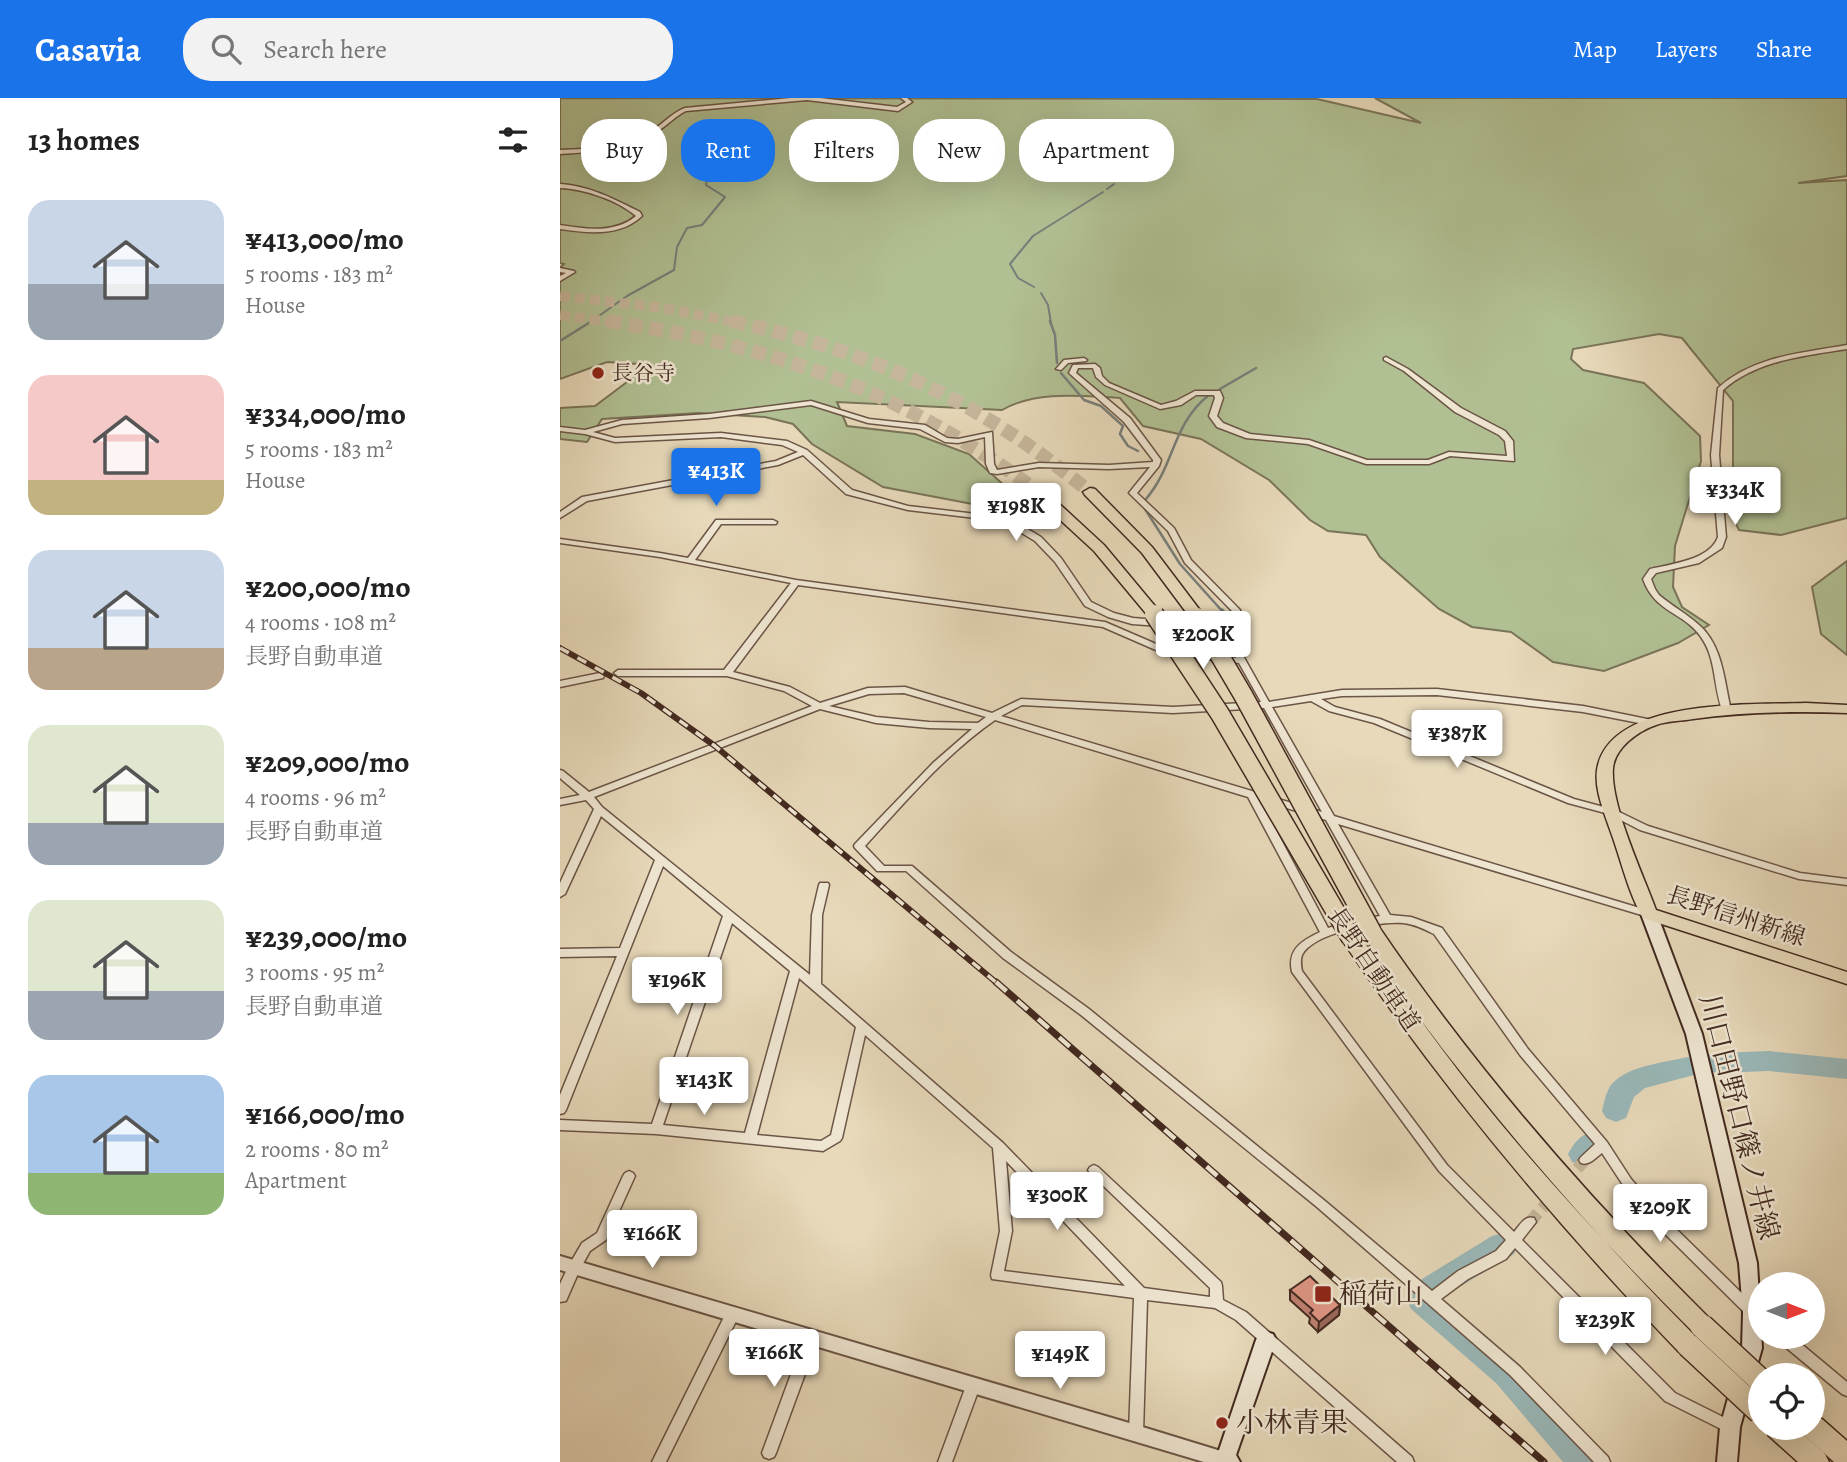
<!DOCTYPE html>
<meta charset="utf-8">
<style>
body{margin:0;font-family:Alegreya,"Noto Serif JP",serif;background:#f2f2f2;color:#222;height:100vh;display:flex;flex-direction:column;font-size:26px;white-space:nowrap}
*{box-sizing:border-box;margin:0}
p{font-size:23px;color:#767676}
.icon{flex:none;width:38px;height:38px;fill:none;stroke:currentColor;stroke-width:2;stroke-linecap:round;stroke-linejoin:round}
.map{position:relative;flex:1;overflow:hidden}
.details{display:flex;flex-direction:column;background:#fff;width:560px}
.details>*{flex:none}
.hud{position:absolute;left:21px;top:21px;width:665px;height:63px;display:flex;gap:14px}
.needle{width:46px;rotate:90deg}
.tools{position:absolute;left:1188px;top:1174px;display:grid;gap:14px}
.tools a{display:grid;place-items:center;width:77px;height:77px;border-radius:50%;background:#fff;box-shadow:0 7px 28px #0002;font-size:35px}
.price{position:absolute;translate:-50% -60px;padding:0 16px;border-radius:7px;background:#fff;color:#222;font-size:23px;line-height:46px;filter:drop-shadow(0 2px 4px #0008)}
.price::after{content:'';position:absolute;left:50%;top:42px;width:21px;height:16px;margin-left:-10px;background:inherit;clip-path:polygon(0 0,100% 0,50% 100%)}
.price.active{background:#1a73e8;color:#fff}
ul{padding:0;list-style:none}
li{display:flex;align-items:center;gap:21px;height:175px;padding:0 28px}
li span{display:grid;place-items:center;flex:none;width:196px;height:140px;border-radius:21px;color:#555}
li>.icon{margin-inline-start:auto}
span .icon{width:84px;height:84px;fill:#fffc;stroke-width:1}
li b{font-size:30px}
h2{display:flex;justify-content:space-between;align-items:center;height:84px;padding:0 28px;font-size:30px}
.pill{padding:0 24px;border-radius:28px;background:#fff;box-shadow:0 7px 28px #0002;font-size:24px;line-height:63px}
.pill.active{background:#1a73e8;color:#fff}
header{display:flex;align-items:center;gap:42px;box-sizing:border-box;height:98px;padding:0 35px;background:#1a73e8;color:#fff}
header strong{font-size:33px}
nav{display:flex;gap:38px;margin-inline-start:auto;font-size:24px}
.search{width:490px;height:63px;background:#f2f2f2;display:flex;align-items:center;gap:18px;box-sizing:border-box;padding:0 24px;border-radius:28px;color:#767676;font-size:26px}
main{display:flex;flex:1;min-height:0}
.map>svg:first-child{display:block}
</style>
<header>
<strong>Casavia</strong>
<div class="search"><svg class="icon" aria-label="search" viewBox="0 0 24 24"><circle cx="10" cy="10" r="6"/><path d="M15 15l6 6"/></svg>Search here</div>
<nav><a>Map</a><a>Layers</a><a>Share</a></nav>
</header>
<main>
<section class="details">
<h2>13 homes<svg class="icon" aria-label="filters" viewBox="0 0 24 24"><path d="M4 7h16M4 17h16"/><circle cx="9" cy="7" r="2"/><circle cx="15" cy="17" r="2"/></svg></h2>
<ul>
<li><span style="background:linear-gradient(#c9d6e8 60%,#9aa5b1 0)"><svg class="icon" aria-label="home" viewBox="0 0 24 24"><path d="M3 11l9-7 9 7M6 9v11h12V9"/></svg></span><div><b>¥413,000/mo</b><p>5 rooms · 183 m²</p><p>House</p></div></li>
<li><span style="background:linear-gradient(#f6c9c9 75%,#c2b280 0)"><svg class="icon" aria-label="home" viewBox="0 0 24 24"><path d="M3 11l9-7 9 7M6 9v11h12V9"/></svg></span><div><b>¥334,000/mo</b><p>5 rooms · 183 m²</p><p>House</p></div></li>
<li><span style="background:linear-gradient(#c9d6e8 70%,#b9a48a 0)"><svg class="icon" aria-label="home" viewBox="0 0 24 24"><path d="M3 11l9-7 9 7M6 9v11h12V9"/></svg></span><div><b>¥200,000/mo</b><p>4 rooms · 108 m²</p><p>長野自動車道</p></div></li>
<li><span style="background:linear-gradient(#dfe7d0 70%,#9aa5b1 0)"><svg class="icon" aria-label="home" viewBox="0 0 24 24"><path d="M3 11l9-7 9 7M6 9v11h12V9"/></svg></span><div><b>¥209,000/mo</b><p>4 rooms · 96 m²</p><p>長野自動車道</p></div></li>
<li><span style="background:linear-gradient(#dfe7d0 65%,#9aa5b1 0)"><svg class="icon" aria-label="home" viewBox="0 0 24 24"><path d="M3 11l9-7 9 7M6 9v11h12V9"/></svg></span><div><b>¥239,000/mo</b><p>3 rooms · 95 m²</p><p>長野自動車道</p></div></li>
<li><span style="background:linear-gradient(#a9c7e8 70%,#8fb573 0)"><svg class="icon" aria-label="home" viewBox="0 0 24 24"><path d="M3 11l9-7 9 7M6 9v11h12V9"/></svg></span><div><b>¥166,000/mo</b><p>2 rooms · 80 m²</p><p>Apartment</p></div></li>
</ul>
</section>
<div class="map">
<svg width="1287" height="1364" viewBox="0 0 1287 1364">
<rect width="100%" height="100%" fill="#e7d9ba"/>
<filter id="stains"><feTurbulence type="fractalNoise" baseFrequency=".00286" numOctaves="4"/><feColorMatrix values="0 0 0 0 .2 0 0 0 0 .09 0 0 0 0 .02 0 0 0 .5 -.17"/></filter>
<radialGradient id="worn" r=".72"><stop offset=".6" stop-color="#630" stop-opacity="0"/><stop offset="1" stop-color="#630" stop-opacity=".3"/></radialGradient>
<path fill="#b1c093" stroke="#7a7459" stroke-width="2" d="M0,0L757,1L861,25L815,0H1287V78L1238,85L1287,82V420L1221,437L1179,432L1173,420V303L1122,240L1099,236L1013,251L1011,261L1023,272L1084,285L1140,338L1141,363L1115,448L1113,489L1122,509L1149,527L1118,545L1044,573L993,564L951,534L912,529L879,511L820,459L806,437L768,433L750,422L709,382L641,341L583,328L560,300C521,298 477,292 442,312L277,304L287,328L355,336L409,356L473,413L444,412L323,389L252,346L233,326L205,319L139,315L42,321L27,344L0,341V310L35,308L75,278L78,266L47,264L0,281V170L4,166L0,165Z
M1287,463V557L1261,536L1252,489Z"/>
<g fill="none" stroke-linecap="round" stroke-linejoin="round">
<path stroke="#777f7b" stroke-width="2" d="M547,91L554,86
M474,189L458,180L450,166L473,138L543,94
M481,195L488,207L491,225
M29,225L67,198L114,172L117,149L127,130L142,127L165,99L146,87L152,51L180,31"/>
<path stroke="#777f7b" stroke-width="2.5" d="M490,223L495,237L497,265
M0,243L32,223
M501,275L524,302L541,308L563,328L560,336L568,348L578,353
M660,291L696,270
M586,401C615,367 612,326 649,297
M585,411L620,466L663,514"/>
<path stroke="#777f7b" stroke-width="3.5" d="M662,512L666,517"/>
<path fill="#9ab8b9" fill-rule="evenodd" d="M1209,953L1287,961V981L1209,973L1156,975L1146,972L1142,965L1146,958L1156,955Z
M1128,959L1138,962L1142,969L1138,976L1085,990L1074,999L1066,1020L1056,1024L1046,1020L1042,1013C1044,1005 1046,994 1051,987C1068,967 1104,965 1128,959Z
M1031,1034L1041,1037L1045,1045C1037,1060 1029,1069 1012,1064L1008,1056C1014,1045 1019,1038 1031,1034Z
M943,1135L954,1138L958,1147L954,1156L881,1200L958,1265L1036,1353L1041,1364H1003L936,1285L851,1211L847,1202L851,1193L858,1191L862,1181L932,1138Z"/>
<path stroke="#c6b69b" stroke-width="12" stroke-dasharray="12 6" stroke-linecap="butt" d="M1005,1084L1025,1062
M970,1124L993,1098"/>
<path stroke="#c6b69b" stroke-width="10" stroke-dasharray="10 5" stroke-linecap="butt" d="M0,198L103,210L180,225
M0,217L59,225"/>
<path stroke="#c6b69b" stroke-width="14" stroke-dasharray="14 7" stroke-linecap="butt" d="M48,223C216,249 338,291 476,392
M172,223C315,255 416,301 530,394"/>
<defs>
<path id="minor" d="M231,0H260L337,9L346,4L341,0H347L352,4L338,13L247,2L126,13C115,18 108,27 98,33C69,52 34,54 0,56V52C32,51 64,49 93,32C104,25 112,15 125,10Z
M0,86C30,88 54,101 80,114L82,118C60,139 28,135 0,131V127C26,131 54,136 76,118C57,102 25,91 0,90Z
M0,170L14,173L15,174L0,183V178L6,175L0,174Z
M1287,247V251C1244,258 1197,262 1163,292L1159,357L1166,439L1162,450L1139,465L1096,475L1091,481L1095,491L1099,497C1112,508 1127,516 1139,527C1163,548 1164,583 1171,612L1166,615L1163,614C1153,590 1157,561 1141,539C1124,514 1095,515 1083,481L1090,471C1111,466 1150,462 1158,439L1151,357L1158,290C1193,258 1242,255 1287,247Z
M826,259L848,271L901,310L945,333L953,343L954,363L890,358L869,366H806L748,346L686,340L657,329L649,318L655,300L654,297H636L621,307L600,311L545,287L536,279L533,270H518L516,275L570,320L601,362L599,368L577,395L614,430L631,462L680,512L679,519L666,530L677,547L709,604L782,592L877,591L1023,608L1092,622L1094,624L1089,627L1023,614L877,597L782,598L761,601L775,609L820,621L1014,701L1055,712L1088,728L1240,775L1287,781V787L1239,781L1080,732L1049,716L1008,705L814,625L769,613L751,603L712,609L774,718L1093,814L1094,816L1093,818H1085L778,726L830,817L851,819L882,830L968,951L1047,1044L1071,1081L1109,1124L1200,1213V1227L1195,1225L1101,1132L1063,1087L1042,1055C1035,1060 1029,1068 1021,1065L1019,1062L1021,1059L1035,1046L960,957L874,836C864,831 854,826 843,825C819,823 754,834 742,857C740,863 741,868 742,873L887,1067L954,1134C960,1127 965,1117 974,1120L976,1124L962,1142L1115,1295L1175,1325L1177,1329L1175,1333L1170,1335L1165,1333L1105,1303L955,1150L946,1161L908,1181L881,1201L960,1269L1048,1359L1050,1364H1034L950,1277L757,1109L521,917L443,860L346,773H317L295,750L294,748L295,746L373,665L412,631L369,630L316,625L260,611L34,699L42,709L250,877L252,817L259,787L260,785H268L269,787L262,817L261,886L443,1045L584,1190L650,1199V1190L530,1075L528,1072L530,1069L534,1067L538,1069L661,1184L662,1188L663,1202L686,1214L852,1359L854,1364H837L676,1222L655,1210L587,1202L583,1335L581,1339L576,1341L571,1339L569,1335L574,1200L432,1181L431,1177L440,1133L433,1050L305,937L282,1040L280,1043L263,1053L96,1036L0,1032V1022L92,1026L163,818L103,768L6,1012L4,1015L0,1016V997L57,858L0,859V851L60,850L95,762L41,718L5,796L0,799V785L34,711L26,702L0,707V701L20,697L0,680V672L3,673L29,694L252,608L224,593L167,578H58L54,575L58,572H164L231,485L100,459L0,445V441L100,455L128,460L156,422H213L217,424L216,426H161L135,462L236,482L545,524L610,552L676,560L658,532L572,526L548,519L525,508L495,464L475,443L455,431L424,421L348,412L286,396L243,357L218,367L27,403L0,420V414L22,399L216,363L238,354L222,347L161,339L55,344L25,336L0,333V329L25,332L62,322L149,316L251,303L309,321L365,327L387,340L398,341L432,334L434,366L437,372L479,365L549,367L593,364V362L564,324L509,275L513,267L535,266L540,270L542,278L549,285L601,307L616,303L635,293H660L663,300L657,318L663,325L690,336L749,342L807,362H868L889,354L947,358L945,343L939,337L895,314L844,273L824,262V260ZM251,307L308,325L360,331L385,344L398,345L425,339L426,366L430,375L437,376L479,369L549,371L590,369L569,395L608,433L625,465L672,513V516L659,527L573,520L554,515L531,504L501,460L481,439L461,427L425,417L348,408L292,392L247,352L227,343L161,335L55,340L33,334L62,326L149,320ZM238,487L543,529L605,556L679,565L701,604L613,609L461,601L432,615L345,589L308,590L260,605L230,589L173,574ZM344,595L426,619L418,625L369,624L316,619L269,608L309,596ZM462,607L613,615L704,610L762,714L441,618ZM435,622L688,699L760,834C741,843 727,852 732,874L879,1073L946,1142L936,1153L898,1173L872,1193L765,1103L529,911L451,854L352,768H324L305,748C345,704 386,656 435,622ZM700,702L766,722L820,818L800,821L768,830ZM172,825L230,873L185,1035L103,1027ZM239,880L296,929L271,1037L261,1043L197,1037ZM446,1063L565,1188L444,1173L452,1133Z
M524,260L527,262L526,263L508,265L501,272L496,271L504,262Z
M40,575L44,578L43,580L0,589V583Z
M69,1073L73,1075L75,1078L46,1142L30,1153L20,1171L6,1203L0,1204V1186L8,1169L22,1145L37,1135L63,1078L65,1075Z
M173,1209L178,1211L180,1215L106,1364H92L168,1211Z
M252,1232L257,1234L259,1238L216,1355L214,1359L209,1361L204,1359L202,1355L245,1238L247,1234Z
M1216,1239H1233L1287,1284V1298L1282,1296L1218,1243Z
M413,1282L418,1284L420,1288L392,1364H378L406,1288L408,1284Z"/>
<path id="tertiary" d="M0,1158L576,1327L664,1354L670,1356L673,1362L672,1364H644L0,1172Z"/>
<path id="secondary" d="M1089,811L1094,812L1097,816L1142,936L1197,1165L1202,1250L1180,1329L1177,1364H1157L1160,1329L1182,1250L1183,1215L1179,1165L1126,936L1081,816L1084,812Z
M706,1234L713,1236L716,1242L676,1357L680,1364H655L696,1242L699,1236Z"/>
<path id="primary" d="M1246,605L1287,607V615C1235,613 1184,614 1133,621C1121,623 1107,623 1096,627C1078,633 1055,650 1053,670C1050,707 1083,776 1096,812L1287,874V886L1083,820C1069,796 1062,766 1053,740C1046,719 1032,689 1038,667C1055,600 1191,607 1246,605Z"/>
<path id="motorway" d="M476,388L481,389L544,447L599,513L602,516L599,519H589L534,453L471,395V389Z
M530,390L535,391L592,449L645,519L642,522H632L582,455L525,397L523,394Z
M812,827L819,829C916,972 1028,1100 1150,1221L1154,1228L1150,1235L1142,1238L1134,1235C1012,1113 893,982 802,834L805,829Z
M791,833L798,835C899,981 1012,1114 1137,1240L1140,1247L1137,1254L1128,1257L1119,1254C996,1126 884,992 784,845L781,840L784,835Z
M1253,1318L1262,1321L1287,1343V1364H1274L1244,1337L1241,1330H1253Z
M1205,1330H1236L1265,1356L1269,1364H1238L1209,1338Z"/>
</defs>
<use href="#minor" stroke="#6b5546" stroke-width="3"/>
<use href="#tertiary" stroke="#6b5546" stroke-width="4"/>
<use href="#secondary" stroke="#42291f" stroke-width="4"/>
<use href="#primary" stroke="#42291f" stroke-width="3"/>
<use href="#motorway" stroke="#42291f" stroke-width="3"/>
<use href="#minor" fill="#efe6d2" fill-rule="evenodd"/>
<use href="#tertiary" fill="#efe6d2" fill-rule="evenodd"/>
<use href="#secondary" fill="#efe6d2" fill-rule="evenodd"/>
<use href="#primary" fill="#e7d9ba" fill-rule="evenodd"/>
<use href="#motorway" fill="#e7d9ba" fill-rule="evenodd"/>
<defs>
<path id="rail-far1" d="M0,550L81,595L155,648L438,886"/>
<path id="rail" d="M436,884L984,1364"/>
</defs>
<use href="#rail-far1" stroke="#42291f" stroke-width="6"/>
<use href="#rail" stroke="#42291f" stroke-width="7"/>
<use href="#rail-far1" stroke="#efe6d2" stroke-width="3.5" stroke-dasharray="10" stroke-linecap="butt"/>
<use href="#rail" stroke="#efe6d2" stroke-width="4.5" stroke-dasharray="14" stroke-linecap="butt"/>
<defs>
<path id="motorway-bridge-far1" d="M594,516L660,616L791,840
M637,519L683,597L812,834"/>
<path id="motorway-bridge" d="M1142,1228L1200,1282
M1128,1247L1200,1314"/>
</defs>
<use href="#motorway-bridge-far1" stroke="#42291f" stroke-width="21" stroke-linecap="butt"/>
<use href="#motorway-bridge" stroke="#42291f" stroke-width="26" stroke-linecap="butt"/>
<use href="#motorway-bridge-far1" stroke="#e7d9ba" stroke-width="18"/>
<use href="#motorway-bridge" stroke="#e7d9ba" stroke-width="23"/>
</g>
<path fill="#bf8072" stroke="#42291f" stroke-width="2" d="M730,1192L780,1207L779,1217L758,1234L749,1225L750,1220L730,1202Z"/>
<path fill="#9b685c" stroke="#42291f" stroke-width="2" d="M780,1207L779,1217L758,1234L759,1224Z"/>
<path fill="#de9584" stroke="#42291f" stroke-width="2" d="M750,1178L780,1207L759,1224L750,1215L753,1212L730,1192Z"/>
<g fill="#8f2418" stroke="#efe6d2" stroke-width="2.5">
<circle cx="38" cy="275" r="7"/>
<rect x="754" y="1187" width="18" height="18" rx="3.5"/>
<circle cx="662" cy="1325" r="7"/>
</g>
<g text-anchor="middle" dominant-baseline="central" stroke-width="5" stroke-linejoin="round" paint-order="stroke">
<g font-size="21" fill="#42291f" stroke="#efe6d2" text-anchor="start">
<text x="52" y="275">長谷寺</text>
</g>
<g font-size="24" fill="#42291f" stroke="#efe6d2">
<text transform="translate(1176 818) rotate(18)">長野信州新線</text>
<text transform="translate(814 871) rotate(56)">長野自動車道</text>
</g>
<g font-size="28" fill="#42291f" stroke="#efe6d2">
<text transform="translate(1179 1019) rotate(76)">川口田野口篠ノ井線</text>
</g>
<g font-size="28" fill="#42291f" stroke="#efe6d2" text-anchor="start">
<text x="779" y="1196">稲荷山</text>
<text x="676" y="1325">小林青果</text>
</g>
</g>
<rect width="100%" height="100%" filter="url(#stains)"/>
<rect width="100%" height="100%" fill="url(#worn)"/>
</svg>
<div class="tools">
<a><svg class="needle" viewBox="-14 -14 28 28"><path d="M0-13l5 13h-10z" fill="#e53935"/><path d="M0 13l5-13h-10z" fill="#767676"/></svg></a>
<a><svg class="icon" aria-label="locate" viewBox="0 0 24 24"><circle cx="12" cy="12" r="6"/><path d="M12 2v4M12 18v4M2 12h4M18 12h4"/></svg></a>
</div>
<b class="price active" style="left:156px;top:410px">¥413K</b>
<b class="price" style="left:1175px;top:429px">¥334K</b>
<b class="price" style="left:456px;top:445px">¥198K</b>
<b class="price" style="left:643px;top:573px">¥200K</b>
<b class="price" style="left:897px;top:672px">¥387K</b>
<b class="price" style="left:117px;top:919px">¥196K</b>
<b class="price" style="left:144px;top:1019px">¥143K</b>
<b class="price" style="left:497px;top:1134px">¥300K</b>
<b class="price" style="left:1100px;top:1146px">¥209K</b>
<b class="price" style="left:92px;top:1172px">¥166K</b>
<b class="price" style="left:1045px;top:1259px">¥239K</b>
<b class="price" style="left:214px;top:1291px">¥166K</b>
<b class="price" style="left:500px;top:1293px">¥149K</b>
<div class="hud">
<a class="pill">Buy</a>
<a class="pill active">Rent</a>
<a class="pill">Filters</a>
<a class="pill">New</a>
<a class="pill">Apartment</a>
</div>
</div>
</main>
